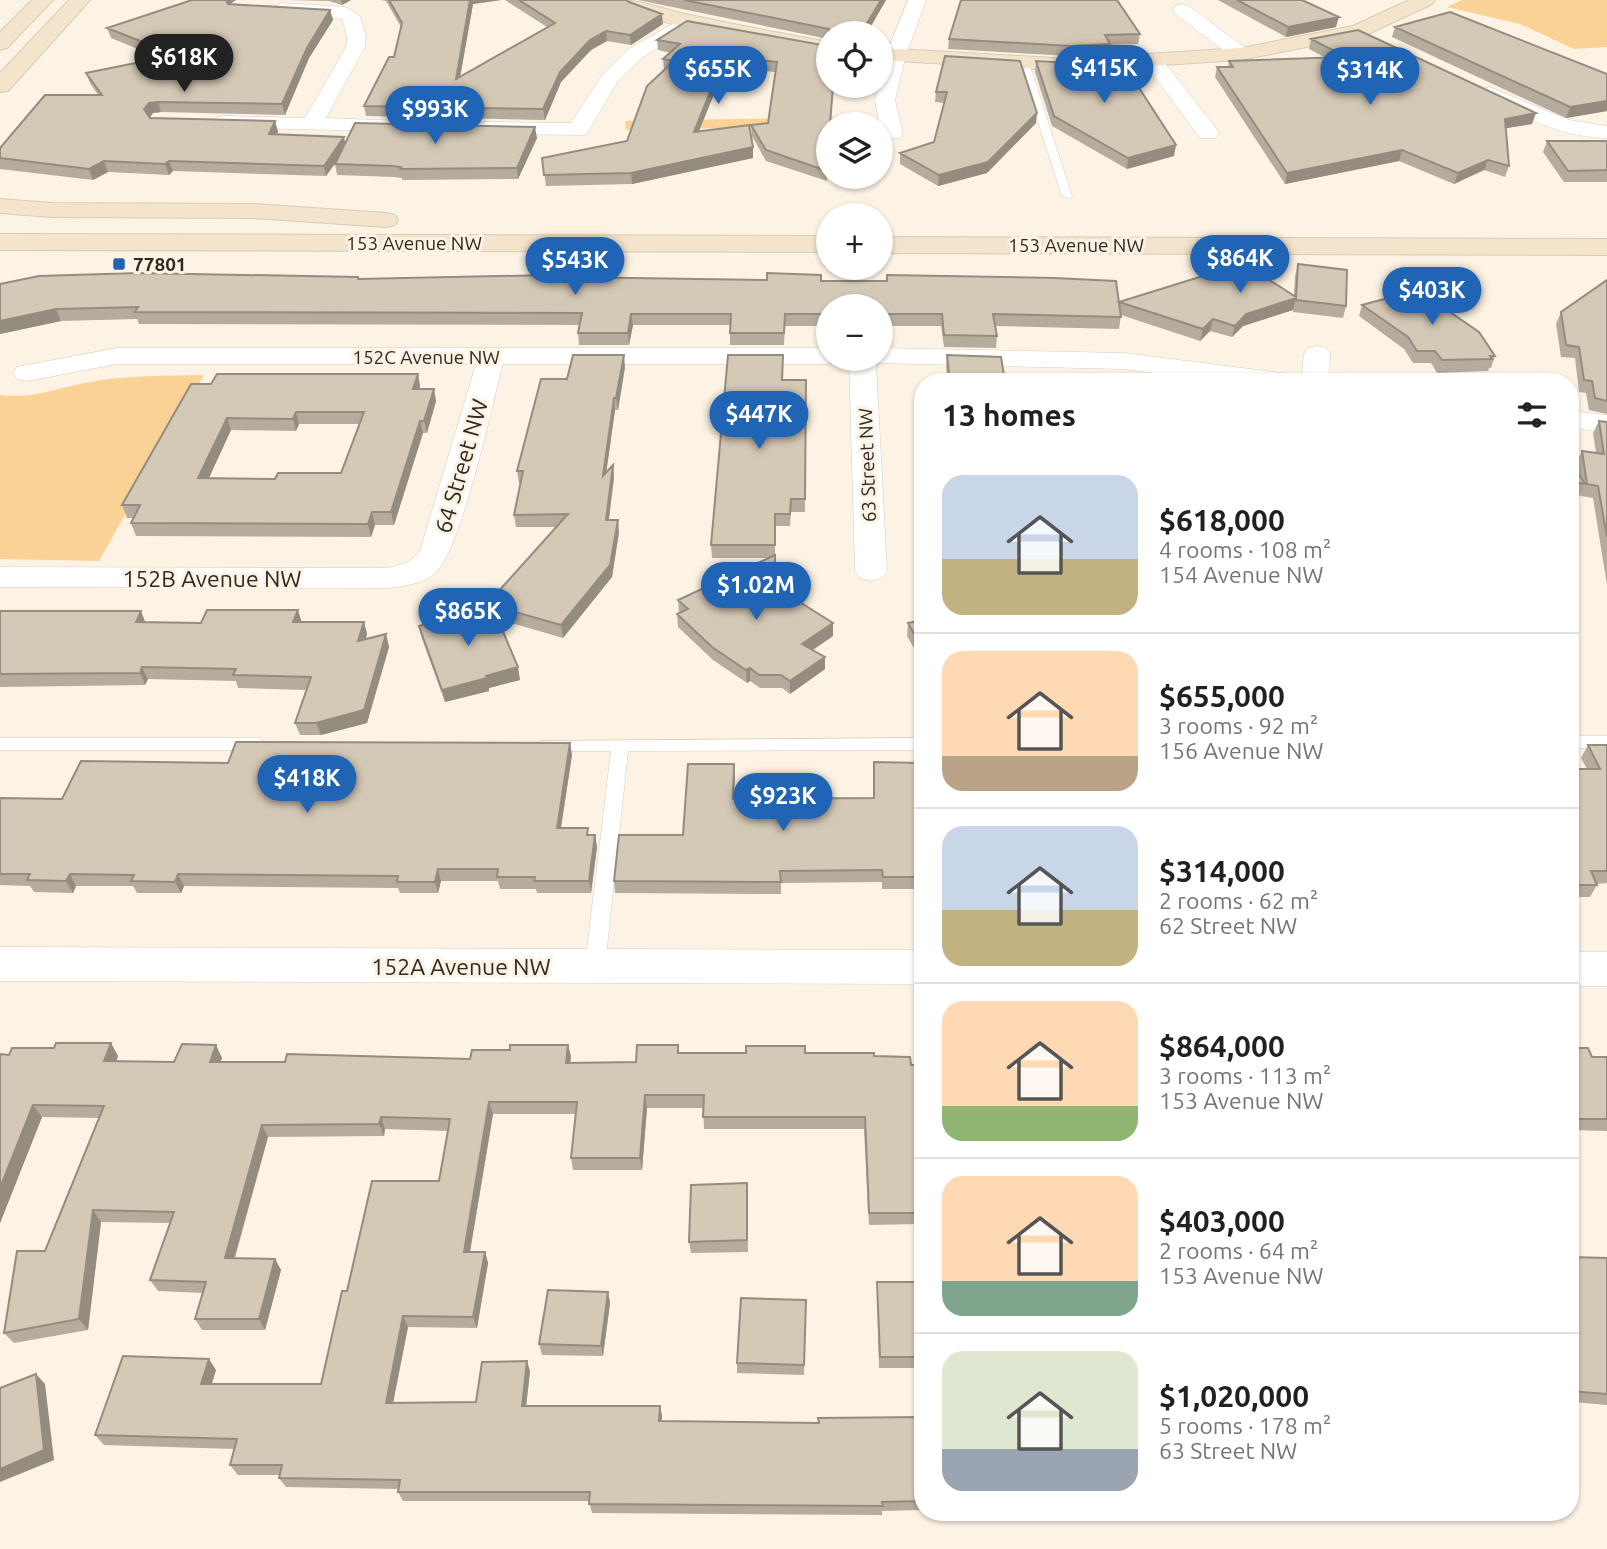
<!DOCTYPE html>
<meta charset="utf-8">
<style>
body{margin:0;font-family:Ubuntu,sans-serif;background:#f2f2f2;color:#202124;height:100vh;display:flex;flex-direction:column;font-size:26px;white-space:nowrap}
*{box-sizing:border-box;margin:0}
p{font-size:23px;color:#757577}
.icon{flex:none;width:38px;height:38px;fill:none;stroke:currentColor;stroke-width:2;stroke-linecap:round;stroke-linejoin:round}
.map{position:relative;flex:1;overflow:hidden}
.side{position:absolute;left:914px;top:373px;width:665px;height:1148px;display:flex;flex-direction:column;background:#fff;border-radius:28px;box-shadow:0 2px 5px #0004}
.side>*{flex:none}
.fabs{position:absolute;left:816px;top:21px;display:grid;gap:14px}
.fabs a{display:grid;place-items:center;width:77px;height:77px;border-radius:50%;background:#fff;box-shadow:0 2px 5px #0004;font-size:35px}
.price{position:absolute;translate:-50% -60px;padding:0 16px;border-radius:24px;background:#1f64b5;color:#fff;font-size:23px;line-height:46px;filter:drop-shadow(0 2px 4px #0008)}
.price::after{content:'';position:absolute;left:50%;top:42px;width:21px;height:16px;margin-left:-10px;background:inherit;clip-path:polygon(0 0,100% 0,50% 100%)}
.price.on{background:#222;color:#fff}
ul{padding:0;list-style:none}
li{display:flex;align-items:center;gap:21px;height:175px;padding:0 28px}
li+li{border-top:2px solid #e0e0e0}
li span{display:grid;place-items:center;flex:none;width:196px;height:140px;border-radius:21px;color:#555}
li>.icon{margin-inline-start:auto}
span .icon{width:84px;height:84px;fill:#fffc;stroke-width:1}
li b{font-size:30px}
h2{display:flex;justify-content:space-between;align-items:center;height:84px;padding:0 28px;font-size:30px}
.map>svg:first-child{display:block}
</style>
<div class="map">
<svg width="1607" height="1549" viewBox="0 0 1607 1549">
<rect width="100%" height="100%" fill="#fdf3e4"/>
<path fill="#fbd296" d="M1462,0H1607V47L1574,49L1520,24L1447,7Z
M856,117L849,124L828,126L626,130L625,121Z
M204,375L99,561L0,559V395C31,400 60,387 90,382C128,375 166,376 204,375Z"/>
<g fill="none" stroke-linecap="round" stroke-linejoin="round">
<defs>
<path id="lane" d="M1024,60L1029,63L1072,196L1071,198L1062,196L1019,63Z
M1570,736H1607V748H1570Z
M0,738H259L268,744L259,750H0Z
M922,738V750L628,751L605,966L602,972L595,974L588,972L585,966L611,751H546L537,745L540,741Z"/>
<path id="street" d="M908,0H926L906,55L895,100L903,133L900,138H884L881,133L875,100L886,55Z
M281,3L346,7L360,16L366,36L365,47L326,118L404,121L412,122L415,127L412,132L217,127L214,122L217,117L225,116L305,118L346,47L347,36L342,19L274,13L272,9Z
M1182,4L1189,6L1248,50L1251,54L1248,58H1234L1175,14L1173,10L1175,6Z
M688,15L695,17L697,21L695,25L643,57L618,81L586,135L487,134L479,133L476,128L479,123L487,122L571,123L603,74L629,49Z
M1153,55L1160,57L1216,128L1219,133L1216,138H1200L1143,61L1146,57Z
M1490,87L1569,120L1607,126V138C1561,137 1523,117 1483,97L1480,93L1483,89Z
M1317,346L1326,348L1330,354L1329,382H1221L1124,369L876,363L887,571L882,578L871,581L860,578L855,571L849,359H880V348L1124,353L1289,374L1299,376L1301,380L1304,354L1308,348Z
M117,348H828V359H840L828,364H503C492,404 461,553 434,574C422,584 403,586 388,588L0,587V567L388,568L409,562L420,551L476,364H117L27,381L17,379L13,373L17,367L27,365Z
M1570,411L1607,415V433L1570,427Z
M0,947L922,950V984L0,981Z
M1570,952H1607V986H1570Z"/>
<path id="secondary" d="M32,0H53L7,48L0,50V32Z
M69,0H90L8,91L0,92V73Z
M617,0C644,0 664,10 690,15C736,25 782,33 828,42V54C790,47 637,26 617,0Z
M1409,0H1435L1432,4L1366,35L1241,60L1070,71L880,60V48L1070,59L1241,48L1353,26Z
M0,199L52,203L254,204L386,213L395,215L398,220L395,225L386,227L254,218L52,217L0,213Z
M0,234L828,236V252L0,250Z
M880,237L1607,239V255L880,253Z"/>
</defs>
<use href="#lane" stroke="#d7cbb9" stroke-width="1"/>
<use href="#street" stroke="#d7cbb9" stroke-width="1"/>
<use href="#secondary" stroke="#d7cbb9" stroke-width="2"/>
<use href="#lane" fill="#fff" fill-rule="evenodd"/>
<use href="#street" fill="#fff" fill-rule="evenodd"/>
<use href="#secondary" fill="#f3e4cb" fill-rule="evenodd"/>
</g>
<path fill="#b6ac9d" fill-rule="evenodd" d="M192,0H236L230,4L330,10L333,20L309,58L285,115L161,112L153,113L149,118L275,121L278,132L276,134L345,143L537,138L518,179L402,180V178L394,177L337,175L335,164L326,176L173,171L169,175L108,172L93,180L0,169V148L98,95L90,83L86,73L160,58L111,38L107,28Z
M287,0H351L342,5L329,1Z
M381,0H501L473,4L460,77L547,27L505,0H626L663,24L631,45L607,41L591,50L561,82L545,120L366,116L364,106L394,57L401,27L386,1Z
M638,0H886L867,33H828V39Z
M1218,0H1302L1336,27L1286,37Z
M687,21L828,86H845L844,91L833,90L827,181L766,161L752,136L751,125L768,123L775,72L725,67L699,131L753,158L632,184L546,186L542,158L627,141L665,70H664L663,59L671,53L658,50L657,40Z
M1395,27L1607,74V111L1566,118L1392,37Z
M1140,34L1138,44L1110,45L1109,54L1070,56L948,49L949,39Z
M1311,39L1532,124L1506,128L1509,166L1505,177L1484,170L1454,184L1399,161L1285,184L1215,77L1217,67H1228L1229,61L1326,58L1309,49Z
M945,56L1036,123L987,173L938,186L900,164V153L934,142L944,103L935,102L936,92Z
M1036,61L1174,156L1127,169L1052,126L1035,72Z
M1547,141H1607V182H1564L1543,152Z
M1298,264L1346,306L1343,318L1293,312V310L1243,326L1232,337L1210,331L1200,341L1121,315L1119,329L995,326L997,336L996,348L944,347L941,326H880V306H828V326H785L784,345H730V325H633L629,345H579L578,333L580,325L139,324L137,319L61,321L0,334V284L359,279L566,277L821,281L1119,303L1234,269L1294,295L1295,276Z
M1607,280V414L1589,410L1586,393L1579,392L1575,358L1561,357L1556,324L1561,312Z
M1362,305L1495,356L1491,368H1489L1488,371L1437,373L1431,363H1413L1404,349L1359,316Z
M783,355L782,380H806L805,512H791L790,526H775V583L833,636L813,650L825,669L790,694L782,688H760L750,681L747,683L713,660L678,627L677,614L679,613L678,600L769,558H712L711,545Z
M947,355L1005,382H948L946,367Z
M625,367L618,410H615L606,472L613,465L614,477L609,520L619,532L612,577L563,638L498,619L520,680L489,688V691L445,702L422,639L419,626L488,609L487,604L557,527H516L514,515L521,483L519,484L517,471L567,379Z
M418,374L420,386L419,389H434L436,401L427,433H423L394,525H375L371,537L136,536L131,523L134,518H127L122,505L211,384ZM299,424H360L341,473L275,479H208L231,430L296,431Z
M1599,421L1607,422V585L1593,498L1581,496V494L1580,496L1570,495V461L1578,473L1576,463L1582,451L1596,453L1593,433Z
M0,611L145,622L201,623L364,622L367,634L366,639L386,634L389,647L367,723L321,735H300L295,723L306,690L238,688L236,681L148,679L145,685L0,687Z
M922,620V662L907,636L908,623Z
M570,743L572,755L561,828L589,835H595L597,847L591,893H537L536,889H500L498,881H441L438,893H400L398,888L184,886L181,893H137L133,886H76L73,893L34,892L30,886L0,885V798L62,799L228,763Z
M1588,745H1607V883L1597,884V885L1590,897H1570V769H1587L1581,758Z
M874,762L922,763V889H882V882L781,883V894L615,893L614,881L683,835L734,764V799L874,798Z
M568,1045L571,1057L570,1063L636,1062L679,1053H805L874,1056L911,1065H922V1224L869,1225L864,1129H704L703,1108H647L642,1170H573L571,1158L576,1114H493L470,1252H485L488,1263L477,1328L408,1327L393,1403L476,1402L530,1371L526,1406H660L662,1416L661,1421L819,1423L922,1417V1510L882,1511V1515L592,1513L589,1501H403L398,1492V1489L286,1487L279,1478L280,1475H238L230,1465L234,1449L104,1445L95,1435L216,1370L212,1384H321L347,1291L439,1181L448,1131L385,1129L384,1136L268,1137L235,1258L275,1259L281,1270L265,1330H202L195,1319L203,1293L158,1291L150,1280L170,1223L101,1222L88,1330L14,1343L4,1333L45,1251L99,1118L42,1117L0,1223V1054L118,1056L116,1061L174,1062L222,1058L220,1062H285L470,1059L510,1050Z
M1570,1048L1592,1057H1607V1131L1570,1130Z
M747,1183L748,1252L691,1253L689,1242Z
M1570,1257L1607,1258V1405L1573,1402L1576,1415L1570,1422Z
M877,1282H922V1368H879L877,1294Z
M608,1292L610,1303L603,1356L542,1355L539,1344Z
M806,1300L804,1375L737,1373V1363Z
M1027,1512H1091L1090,1515H1028Z"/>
<path fill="#948c7f" d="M225,0H236L226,6Z
M341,0H351L342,5Z
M470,0H501L473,4L458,89L456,79Z
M881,0H886L867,33H861Z
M330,10L333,20L309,58L285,115L282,104L307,48Z
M662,14L663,24L631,45L630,35Z
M1339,17L1336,27L1286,37L1288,27Z
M606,31L607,41L591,50L561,82L545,120L543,109L560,72L590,40Z
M724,57L725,67L694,143V132Z
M1607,101V111L1566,118L1570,107Z
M158,102L161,112L153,113L148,120L144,109L149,103Z
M1037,113L1036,123L987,173L938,186L939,175Z
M1536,113L1532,124L1501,129L1505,119Z
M275,121L278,132L272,145L269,134Z
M535,127L537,138L518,179L517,168Z
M344,137L346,147L326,176L324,166Z
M1176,145L1174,156L1127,169L1128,158Z
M753,147V158L632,184L631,173Z
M1402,150L1399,161L1285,184L1287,173Z
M1488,160L1484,170L1454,184L1458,173Z
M104,161L108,172L93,180L89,169Z
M169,161L173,171L169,175L165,164Z
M1296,298L1293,310L1243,326L1232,337L1235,326L1246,314Z
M56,309L61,321L0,334V321Z
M631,314L633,325L629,345L628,333Z
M1213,319L1210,331L1200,341L1203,329Z
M624,355L625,367L618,410L616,398Z
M418,374L420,386L416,401L413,389Z
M434,389L436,401L427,433L424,421Z
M614,398L615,410L604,489L603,476Z
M296,412L299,424L296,431L293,419Z
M227,418L231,430L203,491L198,478Z
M420,421L423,433L394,525L391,512Z
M613,465L614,477L607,532L606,520Z
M372,512L375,525L371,537L368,524Z
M618,520L619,532L612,577L563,638L561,625Z
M298,610L302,623L293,622Z
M141,611L146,624L136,622Z
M364,622L367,634L361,654L358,641Z
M833,623V636L802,657V644Z
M386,634L389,647L367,723L321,735L316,723Z
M825,657V669L790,694V681Z
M142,667L148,679L145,685L140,673Z
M518,667L520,680L489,688V691L445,702L442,690L486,676Z
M750,668V681L747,683L746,670Z
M570,743L572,755L559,840L557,828Z
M734,764L735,776L733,811V799Z
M595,835L597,847L591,893L589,881Z
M438,869L441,881L438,893L435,882Z
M70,874L76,886L73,893L66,881Z
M178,874L184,886L181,893L175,882Z
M111,1043L118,1056L112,1073L104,1061Z
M216,1045L222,1058L216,1075L210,1062Z
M568,1045L571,1057L568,1075L566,1063Z
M645,1095L647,1108L642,1170L640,1158Z
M489,1102L493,1114L468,1263L464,1252Z
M33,1105L42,1117L0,1223V1188Z
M381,1117L385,1129L384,1136L379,1124Z
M262,1125L268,1137L231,1269L225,1258Z
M93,1210L101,1222L88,1330L79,1319Z
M485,1252L488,1263L477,1328L473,1317Z
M275,1259L281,1270L265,1330L259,1319Z
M608,1292L610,1303L603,1356L601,1346Z
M403,1316L408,1327L391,1413L386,1403Z
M209,1359L216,1370L208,1395L201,1384Z
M527,1361L530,1371L525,1416L522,1406Z
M36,1374L45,1384L54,1460L0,1482V1469Z
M660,1406L662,1416L660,1431L659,1421Z"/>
<path fill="#d4c8b6" stroke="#948c7f" stroke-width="2" fill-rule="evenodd" d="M192,0H226L228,4L330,10L307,48L282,104L158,102L149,103L144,109L150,118L275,121L269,134L344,137L324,166L169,161L165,164L104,161L89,169L0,158V148L45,95H102L86,73L176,55L107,28Z
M389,0H470L456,79L555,23L519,0H626L629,2L662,14L630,35L606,31L590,40L560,72L543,109L364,106L389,57H394L402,23Z
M684,0H881L861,33H829V29Z
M961,0H1117L1140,34L1105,35L1110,44L1071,46L949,39Z
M1237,0H1302L1339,17L1288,27Z
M1450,12L1607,74V101L1570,107L1395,27Z
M687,21L828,46V86H833L830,124H828L827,171L766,150L751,125L768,123L777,62L724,57L694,132L749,125L753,147L631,173L544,175L542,158L627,141L647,86L674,61L663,59L680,44L657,40Z
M1358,30L1536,113L1505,119L1509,166L1488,160L1458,173L1402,150L1287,173L1217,67H1233L1229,61L1346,57L1311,39Z
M945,56L1020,61L1037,113L988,162L939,175L900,153L934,142L947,92H936Z
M1121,60L1176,145L1128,158L1054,116L1036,61L1071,63Z
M355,123L535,127L517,168L400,169L401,167L392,166L335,164Z
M1547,141H1607V170L1568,171Z
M1298,264L1347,270L1346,306L1296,300V298L1246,314L1235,326L1213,319L1203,329L1119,302L1232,267L1234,269L1246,265L1296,297Z
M138,273L358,277V279L551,275L566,277L767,280V273L821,275V281H887V275L1054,278L1116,281L1121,317L993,314L997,336L944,335L942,314H880V306H828V314H785L784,333H730L731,314H631L628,333H578L582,313L135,312L138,307L56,309L0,321V284L39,276Z
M1607,280V401L1595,398L1592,381L1584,380L1579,347L1566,345L1561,312Z
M1418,290L1479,332L1495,356H1490L1492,359L1442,360L1435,351H1417L1408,337L1362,305Z
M573,355H624L616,398H614L603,476L613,465L606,520H618L610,565L561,625L487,604L568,514L514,515L523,471H517L541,379H567Z
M728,355H783L782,380H806L805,499H791L790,514H775V545H711Z
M947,355L1001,357L1005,382H950Z
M217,374H418L413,389H434L424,421H420L391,512H372L368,524L131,523L140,505H122L191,384H211ZM296,412H364L341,473H278L275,479L198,478L227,418L293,419Z
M1154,379L1180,382H1154Z
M1599,421L1607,422V537L1598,486L1587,484L1582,451L1604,454Z
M1570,461L1585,484L1570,481Z
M775,555V582L795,599L833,623L802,644L825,657L790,681L781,675H759L750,668L746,670L712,647L677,614L688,609L678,600Z
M493,608L518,667L486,676L487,678L442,690L419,626Z
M207,610H298L293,622H364L358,641L386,634L364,710L316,723H295L311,677L233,675L236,669L142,667L140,673L0,674V611H141L136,622L201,623Z
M922,620V647L908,623Z
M236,742L570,743L557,828H588L587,835H595L589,881H534L535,877H497L498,869H438L435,882H397L398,876L178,874L175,882L131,881L134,875L70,874L66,881L27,880L30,874H0V798L62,799L81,761L228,763Z
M1588,745H1607V871H1591L1597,885H1570V769H1600Z
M874,762L922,763V877H883L882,870L780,871L781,882L614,881L619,835H683L688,764H734L733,799L874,798Z
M56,1043H111L104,1061L174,1062L182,1044L216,1045L210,1062H285L287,1054L470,1059L472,1050H510V1045H568L566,1063L636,1062L637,1045H678V1053H746V1046H805V1053H874V1056L910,1057L911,1065H922V1213H869L865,1117H703L704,1095H645L640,1158H571L577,1102H489L464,1252H485L473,1317L403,1316L386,1403L476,1402L482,1362L527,1361L522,1406H660L659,1421L819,1423L818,1418L922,1417V1501L882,1502L883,1506L589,1504L590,1492H398L400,1480L279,1478L282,1465H230L237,1439L95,1435L123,1356L209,1359L201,1384H321L342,1291H347L372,1181H439L450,1119L381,1117L379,1124L262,1125L225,1258L275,1259L259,1319H195L206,1282L150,1280L174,1212L93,1210L79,1319L4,1333L17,1251H45L104,1106L33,1105L0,1188V1054L9,1055L12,1048H54Z
M1570,1048H1588L1592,1057H1607V1119H1570Z
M747,1183V1240L689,1242L691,1185Z
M1570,1257L1607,1258V1394L1570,1391L1576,1415L1570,1414V1320L1578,1321L1570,1297Z
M877,1282H922V1357H880Z
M548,1290L608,1292L601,1346L539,1344Z
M741,1298L806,1300L804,1365L737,1363Z
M36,1374L44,1450L0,1469V1388Z"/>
<rect fill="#1f64b5" stroke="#fdf3e4" stroke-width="2.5" x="112" y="257" width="14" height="14" rx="3.5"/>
<g text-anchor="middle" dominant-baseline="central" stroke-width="6" stroke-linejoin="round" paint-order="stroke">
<g font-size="19" fill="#2e2922" stroke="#fdf3e4">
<text x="414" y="243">153 Avenue NW</text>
<text x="1076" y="245">153 Avenue NW</text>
<text x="426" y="357">152C Avenue NW</text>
<text transform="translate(867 465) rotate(-92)">63 Street NW</text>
</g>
<g font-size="19" font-weight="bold" fill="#2e2922" stroke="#fdf3e4" text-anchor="start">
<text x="133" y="264">77801</text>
</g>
<g font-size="23" fill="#2e2922" stroke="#fdf3e4">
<text transform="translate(461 466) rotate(-74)">64 Street NW</text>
<text x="212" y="578">152B Avenue NW</text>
<text x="461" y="966">152A Avenue NW</text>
</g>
</g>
</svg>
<div class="fabs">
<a><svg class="icon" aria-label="locate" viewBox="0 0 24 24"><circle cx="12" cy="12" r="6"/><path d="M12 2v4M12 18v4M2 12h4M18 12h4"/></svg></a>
<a><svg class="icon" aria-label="layers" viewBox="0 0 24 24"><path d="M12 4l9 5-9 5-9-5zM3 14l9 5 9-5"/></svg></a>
<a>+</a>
<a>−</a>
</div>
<b class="price on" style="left:184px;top:94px">$618K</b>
<b class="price" style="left:1104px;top:105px">$415K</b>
<b class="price" style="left:718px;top:106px">$655K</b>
<b class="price" style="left:1370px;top:107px">$314K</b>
<b class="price" style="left:435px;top:146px">$993K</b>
<b class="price" style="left:1240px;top:295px">$864K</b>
<b class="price" style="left:575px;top:297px">$543K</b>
<b class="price" style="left:1432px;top:327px">$403K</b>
<b class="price" style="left:759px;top:451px">$447K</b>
<b class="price" style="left:756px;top:622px">$1.02M</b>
<b class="price" style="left:468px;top:648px">$865K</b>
<b class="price" style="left:307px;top:815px">$418K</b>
<b class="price" style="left:783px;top:833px">$923K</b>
<section class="side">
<h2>13 homes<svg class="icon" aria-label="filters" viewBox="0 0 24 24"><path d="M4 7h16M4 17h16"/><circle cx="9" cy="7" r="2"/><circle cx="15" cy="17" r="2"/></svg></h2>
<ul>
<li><span style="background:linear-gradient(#c9d6e8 60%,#c2b280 0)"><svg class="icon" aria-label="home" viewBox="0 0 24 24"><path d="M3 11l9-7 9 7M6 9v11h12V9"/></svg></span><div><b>$618,000</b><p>4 rooms · 108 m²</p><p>154 Avenue NW</p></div></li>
<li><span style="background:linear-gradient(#ffd9b3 75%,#b9a48a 0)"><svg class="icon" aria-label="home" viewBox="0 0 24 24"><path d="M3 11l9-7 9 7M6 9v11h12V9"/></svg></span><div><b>$655,000</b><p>3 rooms · 92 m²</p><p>156 Avenue NW</p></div></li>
<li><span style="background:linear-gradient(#c9d6e8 60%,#c2b280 0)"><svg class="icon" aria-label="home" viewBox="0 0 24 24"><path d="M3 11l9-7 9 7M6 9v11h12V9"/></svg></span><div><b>$314,000</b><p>2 rooms · 62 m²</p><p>62 Street NW</p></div></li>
<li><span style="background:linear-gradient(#ffd9b3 75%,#8fb573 0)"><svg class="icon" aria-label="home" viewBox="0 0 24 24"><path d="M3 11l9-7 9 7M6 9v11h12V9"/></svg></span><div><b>$864,000</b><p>3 rooms · 113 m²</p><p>153 Avenue NW</p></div></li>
<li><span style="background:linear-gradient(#ffd9b3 75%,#7fa58c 0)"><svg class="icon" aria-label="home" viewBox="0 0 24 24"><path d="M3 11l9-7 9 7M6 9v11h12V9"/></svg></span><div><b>$403,000</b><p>2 rooms · 64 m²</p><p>153 Avenue NW</p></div></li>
<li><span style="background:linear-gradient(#dfe7d0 70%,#9aa5b1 0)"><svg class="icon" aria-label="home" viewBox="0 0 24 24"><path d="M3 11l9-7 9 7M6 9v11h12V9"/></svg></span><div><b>$1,020,000</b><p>5 rooms · 178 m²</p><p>63 Street NW</p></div></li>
</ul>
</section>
</div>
